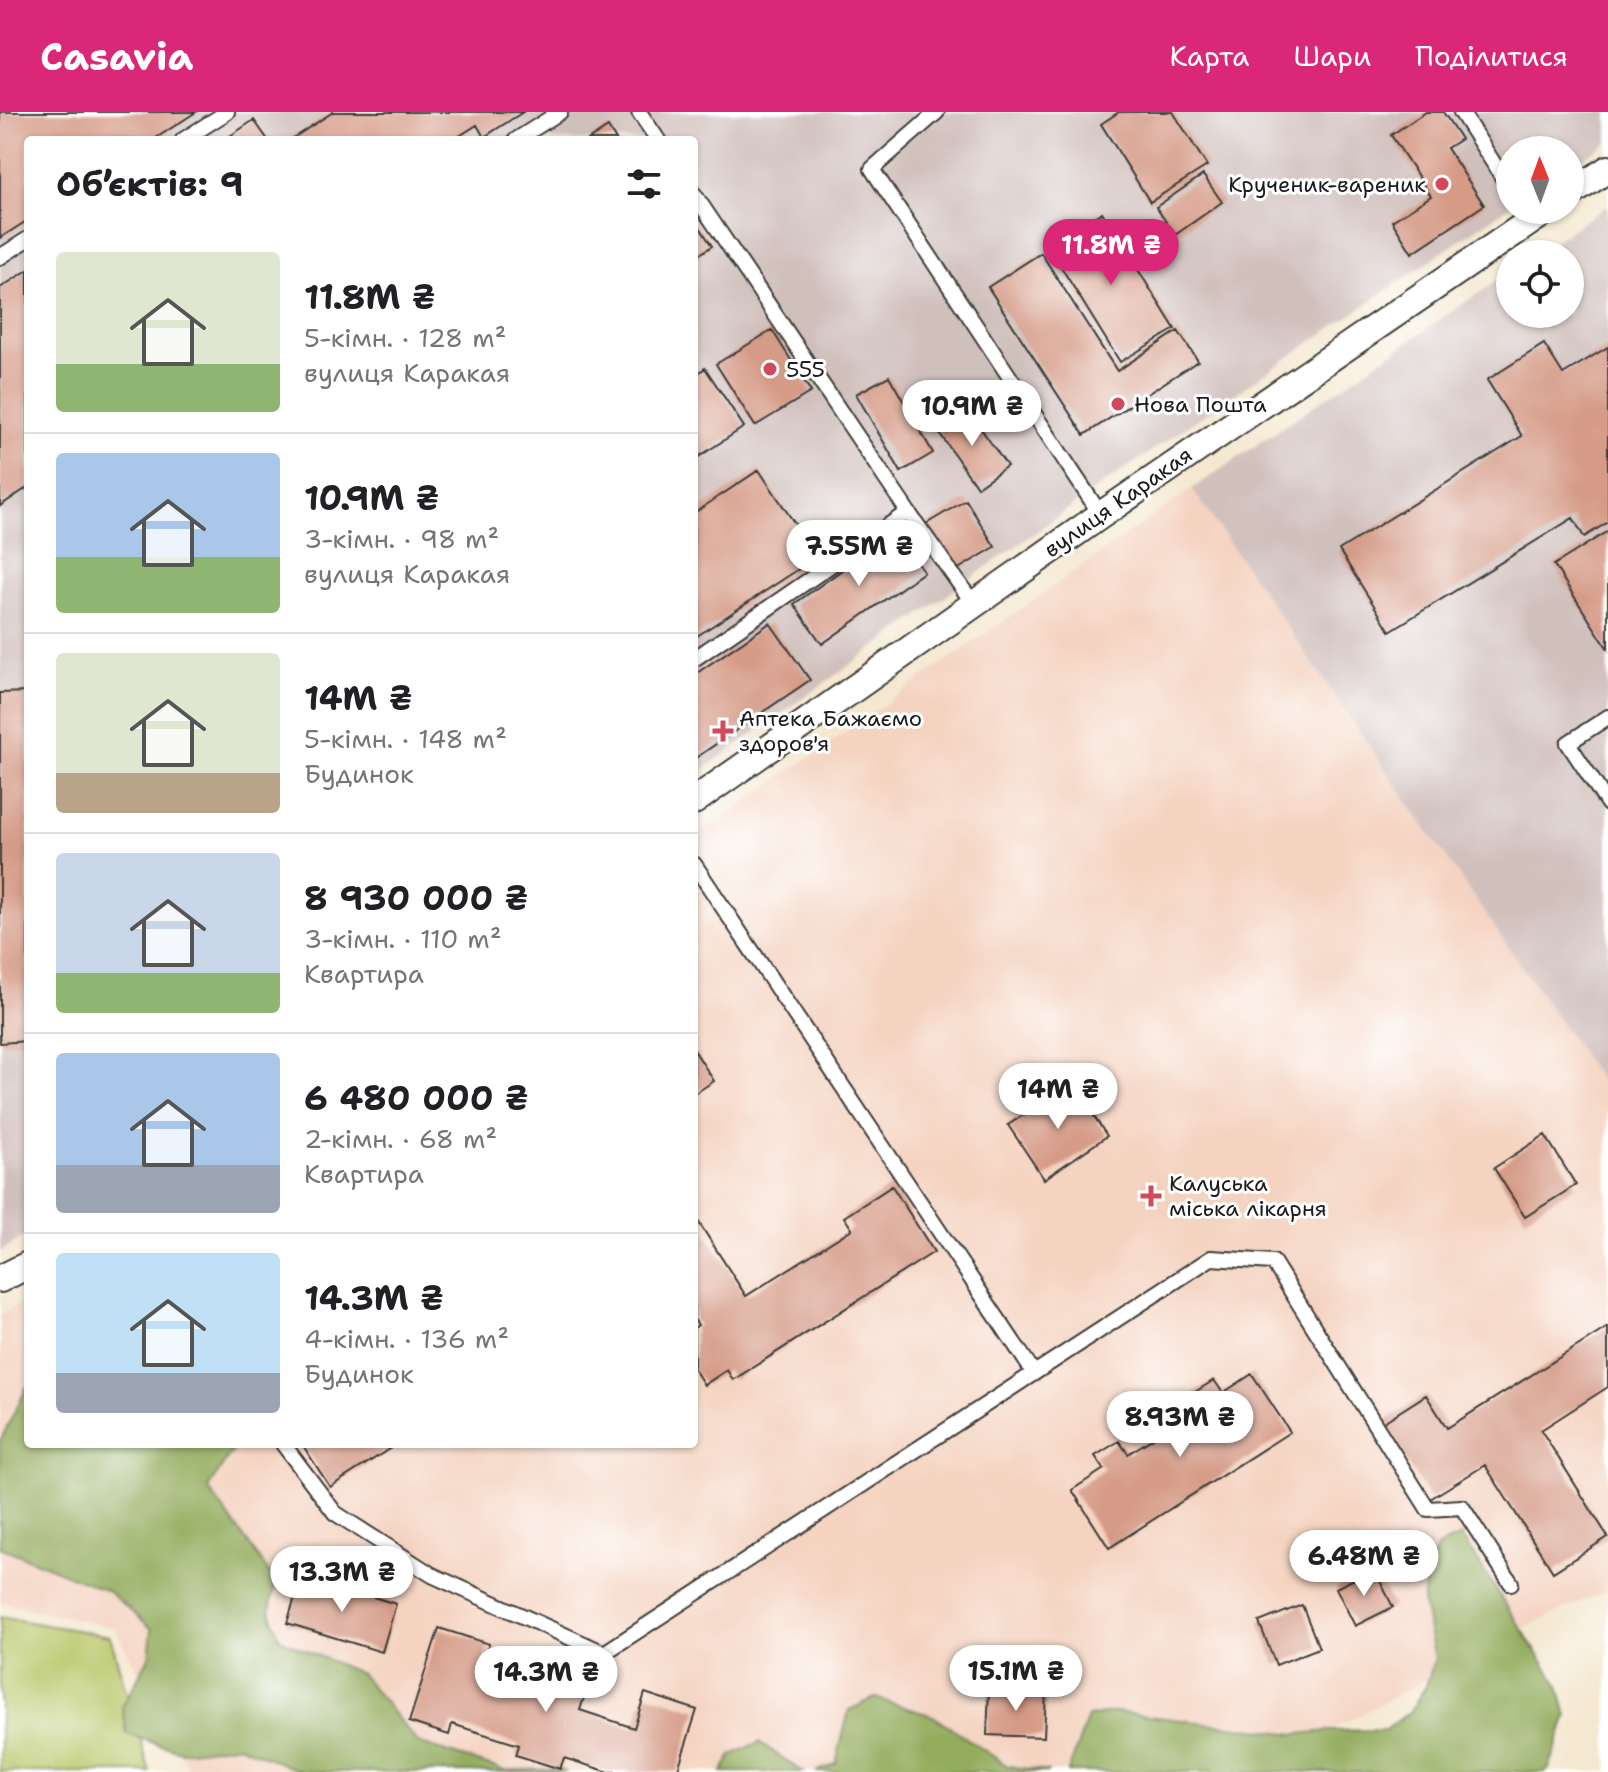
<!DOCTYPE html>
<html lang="uk">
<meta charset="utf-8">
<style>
body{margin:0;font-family:"Shantell Sans",sans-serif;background:#f2f2f2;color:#202124;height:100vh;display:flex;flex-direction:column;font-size:30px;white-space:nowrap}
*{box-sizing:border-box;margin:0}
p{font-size:26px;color:#757577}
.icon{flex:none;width:44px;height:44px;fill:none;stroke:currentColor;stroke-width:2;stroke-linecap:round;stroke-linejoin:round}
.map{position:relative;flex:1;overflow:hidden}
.sheet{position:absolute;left:24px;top:24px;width:674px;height:1312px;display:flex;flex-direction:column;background:#fff;border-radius:8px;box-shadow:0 2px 6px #0004}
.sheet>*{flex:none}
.needle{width:52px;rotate:359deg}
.tools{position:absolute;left:1496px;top:24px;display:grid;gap:16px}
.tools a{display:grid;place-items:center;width:88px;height:88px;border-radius:50%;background:#fff;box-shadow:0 2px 6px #0004;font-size:40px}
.price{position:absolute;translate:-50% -68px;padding:0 18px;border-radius:28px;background:#fff;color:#222;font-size:26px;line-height:52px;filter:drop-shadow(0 2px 4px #0008)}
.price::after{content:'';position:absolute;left:50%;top:48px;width:24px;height:18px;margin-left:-12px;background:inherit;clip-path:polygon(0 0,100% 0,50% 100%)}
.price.current{background:#db2777;color:#fff}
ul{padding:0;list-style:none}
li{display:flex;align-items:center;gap:24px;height:200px;padding:0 32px}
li+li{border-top:2px solid #e0e0e0}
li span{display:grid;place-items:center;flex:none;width:224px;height:160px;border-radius:8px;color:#555}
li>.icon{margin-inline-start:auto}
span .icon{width:96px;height:96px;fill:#fffc;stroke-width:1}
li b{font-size:34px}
h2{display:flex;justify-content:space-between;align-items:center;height:96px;padding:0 32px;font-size:34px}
header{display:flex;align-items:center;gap:48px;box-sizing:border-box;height:112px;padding:0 40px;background:#db2777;color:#fff}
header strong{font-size:38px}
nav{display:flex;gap:44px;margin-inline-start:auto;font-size:28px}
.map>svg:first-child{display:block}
</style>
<header>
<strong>Casavia</strong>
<nav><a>Карта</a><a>Шари</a><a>Поділитися</a></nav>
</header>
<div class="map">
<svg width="1608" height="1660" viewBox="0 0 1608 1660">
<rect width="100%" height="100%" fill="#fff"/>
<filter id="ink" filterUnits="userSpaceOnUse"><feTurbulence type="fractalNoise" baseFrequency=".0125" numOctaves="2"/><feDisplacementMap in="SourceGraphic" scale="16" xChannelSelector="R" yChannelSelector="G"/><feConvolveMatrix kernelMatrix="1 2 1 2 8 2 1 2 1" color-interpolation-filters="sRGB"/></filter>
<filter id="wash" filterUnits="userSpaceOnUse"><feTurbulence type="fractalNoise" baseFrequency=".006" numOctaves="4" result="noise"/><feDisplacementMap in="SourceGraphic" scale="32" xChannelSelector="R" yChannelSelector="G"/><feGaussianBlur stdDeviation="1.8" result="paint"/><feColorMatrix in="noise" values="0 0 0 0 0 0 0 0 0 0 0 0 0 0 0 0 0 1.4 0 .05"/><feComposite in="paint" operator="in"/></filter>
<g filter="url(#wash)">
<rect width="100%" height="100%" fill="#f5e8d1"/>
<path fill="#f4d3c0" d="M1192,377L1608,980V1478L1534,1511L1329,1619L1321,1660H188L187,1654L115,1516L0,1490V1203L28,1187V1332H694V726Z"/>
<path fill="#d0c0bc" d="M0,0H1608V30L1570,55V38H1510V94L1103,372L694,664V28H28V1122L0,1140Z
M1608,93V980L1192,377L1510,160V202H1570V142H1536Z"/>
<path fill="#b8c668" stroke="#6a7142" stroke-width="2" d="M0,1505L110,1524L150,1660H0Z"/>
<path fill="#92ab5c" stroke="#57643c" stroke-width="2" d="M28,1273V1332H237L208,1376L276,1470L270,1498L280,1527L361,1562L418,1631L503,1658L560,1657L565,1660H302L238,1633L182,1640L127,1622L122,1595L149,1545L152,1517L108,1479L0,1435V1329Z
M1461,1424L1559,1574L1567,1604L1549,1657L1545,1660H1068L1088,1605L1116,1600L1297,1622L1329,1619L1386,1618L1410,1599L1426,1574L1435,1546L1423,1492L1426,1464L1437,1436Z
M875,1586L933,1604L1008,1654L1049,1660H816L836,1652L849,1598Z
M759,1630L803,1660H722L732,1643Z"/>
<g id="blocks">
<path fill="#d59b87" d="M2,0H196L153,28H28V108L0,126V1Z
M333,0H523L484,25L477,13L453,28H290Z
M1119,0H1173L1207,54L1150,90L1101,12Z
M1426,0H1443L1461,27L1447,36L1484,93L1412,141L1392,109L1431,84L1391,23Z
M254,8L268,28H224Z
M608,15L616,28H588Z
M1203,63L1222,90L1175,123L1156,95Z
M1102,100L1175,217L1120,250L1048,134Z
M694,106L712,134L694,146Z
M1041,141L1117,259L1178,219L1198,249L1084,323L988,175Z
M28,158V375L0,394V176Z
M772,218L811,280L755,314L716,252Z
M1544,232L1563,262L1608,235V410L1584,425L1573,406L1390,519L1339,438L1522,324L1487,268Z
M694,255L698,261L705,256L744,315L694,348Z
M889,264L933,341L901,360L856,282Z
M968,298L1007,354L977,375L938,319Z
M759,358L817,445L694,526V401Z
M966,388L995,435L955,459L926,412Z
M1608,419V537L1554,453Z
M896,420L924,460L822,532L794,492Z
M770,511L810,568L694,647V563Z
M28,580V929L0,931V581Z
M694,938L714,969L694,982Z
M1072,971L1107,1024L1044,1067L1008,1013Z
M1545,1023L1576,1073L1525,1105L1494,1056Z
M892,1074L934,1140L733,1268L727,1258L704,1273L694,1257V1216L698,1213L694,1207V1103L746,1184L852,1117L844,1105Z
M1608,1215V1275L1541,1318L1608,1425L1553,1460L1485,1353L1430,1387L1382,1311L1426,1283L1447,1316Z
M1252,1262L1290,1320L1109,1436L1072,1378L1104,1357L1095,1344L1119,1329L1128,1342L1200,1296L1192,1282L1214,1268L1223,1281Z
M302,1332H397L330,1375Z
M1374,1457L1393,1495L1355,1514L1336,1476Z
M302,1463L396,1492L382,1540L287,1511Z
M1302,1493L1319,1536L1276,1553L1259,1510Z
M439,1516L489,1532L479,1563L530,1580L540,1548L591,1564L580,1598L634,1616L645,1581L697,1598L677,1660H609L564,1646L560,1657L516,1643L519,1633L452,1612L449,1623L409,1610Z
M989,1577L1046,1580L1044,1625L987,1623Z"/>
</g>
</g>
<g filter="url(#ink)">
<use href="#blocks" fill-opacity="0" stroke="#3d3b37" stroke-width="2"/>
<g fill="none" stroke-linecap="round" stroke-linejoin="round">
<defs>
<path id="service" d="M639,0L658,28
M937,0L872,57L1101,403
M1461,0L1510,77
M183,28L227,0
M516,28L560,0
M694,82L908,400L973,491
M0,145L28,127
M694,547L908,400
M1608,605L1568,631L1608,692
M694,752L1034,1261
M283,1332L335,1401L432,1463L604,1541L1211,1146L1273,1150L1428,1397L1462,1395L1511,1471"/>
<path id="minor" d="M1570,82L1608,57
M694,689L1101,403L1547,98
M0,1167L28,1153"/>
</defs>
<use href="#service" stroke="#3d3b37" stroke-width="18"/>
<use href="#minor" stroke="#3d3b37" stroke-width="30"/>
<use href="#service" stroke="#fff" stroke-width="14"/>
<use href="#minor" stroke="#fff" stroke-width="26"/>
</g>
</g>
<g fill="#d1495b" stroke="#fff" stroke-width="3">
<circle cx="1442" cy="72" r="8"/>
<circle cx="770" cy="257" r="8"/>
<circle cx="1118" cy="292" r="8"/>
<path d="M719 607h8v8h8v8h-8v8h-8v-8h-8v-8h8z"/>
<path d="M1147 1072h8v8h8v8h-8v8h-8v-8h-8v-8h8z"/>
</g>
<g text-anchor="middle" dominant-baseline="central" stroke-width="6" stroke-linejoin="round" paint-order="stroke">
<g font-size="22" fill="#1c1c1c" stroke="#fff" text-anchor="start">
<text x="1426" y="72" text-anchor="end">Крученик-вареник</text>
<text x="786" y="257">555</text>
<text x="1134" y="292">Нова Пошта</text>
<text x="739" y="606">Аптека Бажаємо<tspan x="739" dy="25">здоров'я</tspan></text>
<text x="1169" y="1071">Калуська<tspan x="1169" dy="25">міська лікарня</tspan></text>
</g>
<g font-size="22" fill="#1c1c1c" stroke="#fff">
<text transform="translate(1118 390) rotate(-35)">вулиця Каракая</text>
</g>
</g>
</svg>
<div class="tools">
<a><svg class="needle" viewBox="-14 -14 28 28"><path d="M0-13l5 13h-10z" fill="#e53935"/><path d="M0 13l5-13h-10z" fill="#757577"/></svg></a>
<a><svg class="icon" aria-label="locate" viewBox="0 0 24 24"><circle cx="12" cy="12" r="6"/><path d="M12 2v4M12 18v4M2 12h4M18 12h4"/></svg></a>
</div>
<b class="price current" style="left:1111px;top:175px">11.8M ₴</b>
<b class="price" style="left:972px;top:336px">10.9M ₴</b>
<b class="price" style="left:859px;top:476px">7.55M ₴</b>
<b class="price" style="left:1058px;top:1019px">14M ₴</b>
<b class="price" style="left:1180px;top:1347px">8.93M ₴</b>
<b class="price" style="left:1364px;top:1486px">6.48M ₴</b>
<b class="price" style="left:342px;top:1502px">13.3M ₴</b>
<b class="price" style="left:1016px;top:1601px">15.1M ₴</b>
<b class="price" style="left:546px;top:1602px">14.3M ₴</b>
<section class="sheet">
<h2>Об’єктів: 9<svg class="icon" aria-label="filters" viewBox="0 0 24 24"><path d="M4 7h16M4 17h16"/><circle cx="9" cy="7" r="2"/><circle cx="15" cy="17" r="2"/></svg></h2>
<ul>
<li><span style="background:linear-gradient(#dfe7d0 70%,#8fb573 0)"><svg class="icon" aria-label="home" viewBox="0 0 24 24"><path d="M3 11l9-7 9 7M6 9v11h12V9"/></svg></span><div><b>11.8M ₴</b><p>5-кімн. · 128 m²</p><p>вулиця Каракая</p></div></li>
<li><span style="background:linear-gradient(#a9c7e8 65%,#8fb573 0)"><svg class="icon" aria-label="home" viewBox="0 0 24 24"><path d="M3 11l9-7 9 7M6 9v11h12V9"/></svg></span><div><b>10.9M ₴</b><p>3-кімн. · 98 m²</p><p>вулиця Каракая</p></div></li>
<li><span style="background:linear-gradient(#dfe7d0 75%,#b9a48a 0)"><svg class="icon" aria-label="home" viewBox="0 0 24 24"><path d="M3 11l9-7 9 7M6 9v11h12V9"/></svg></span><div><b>14M ₴</b><p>5-кімн. · 148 m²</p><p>Будинок</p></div></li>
<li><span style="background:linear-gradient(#c9d6e8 75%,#8fb573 0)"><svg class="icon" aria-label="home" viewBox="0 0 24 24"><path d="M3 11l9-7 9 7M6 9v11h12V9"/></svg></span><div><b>8 930 000 ₴</b><p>3-кімн. · 110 m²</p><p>Квартира</p></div></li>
<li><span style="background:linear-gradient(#a9c7e8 70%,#9aa5b1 0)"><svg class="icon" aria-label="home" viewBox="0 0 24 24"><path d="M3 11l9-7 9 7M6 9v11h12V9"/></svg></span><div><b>6 480 000 ₴</b><p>2-кімн. · 68 m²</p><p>Квартира</p></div></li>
<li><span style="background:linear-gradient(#bfe0f5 75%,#9aa5b1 0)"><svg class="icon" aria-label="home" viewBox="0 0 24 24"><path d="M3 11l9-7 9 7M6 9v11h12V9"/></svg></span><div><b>14.3M ₴</b><p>4-кімн. · 136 m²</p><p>Будинок</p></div></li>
</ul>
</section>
</div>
